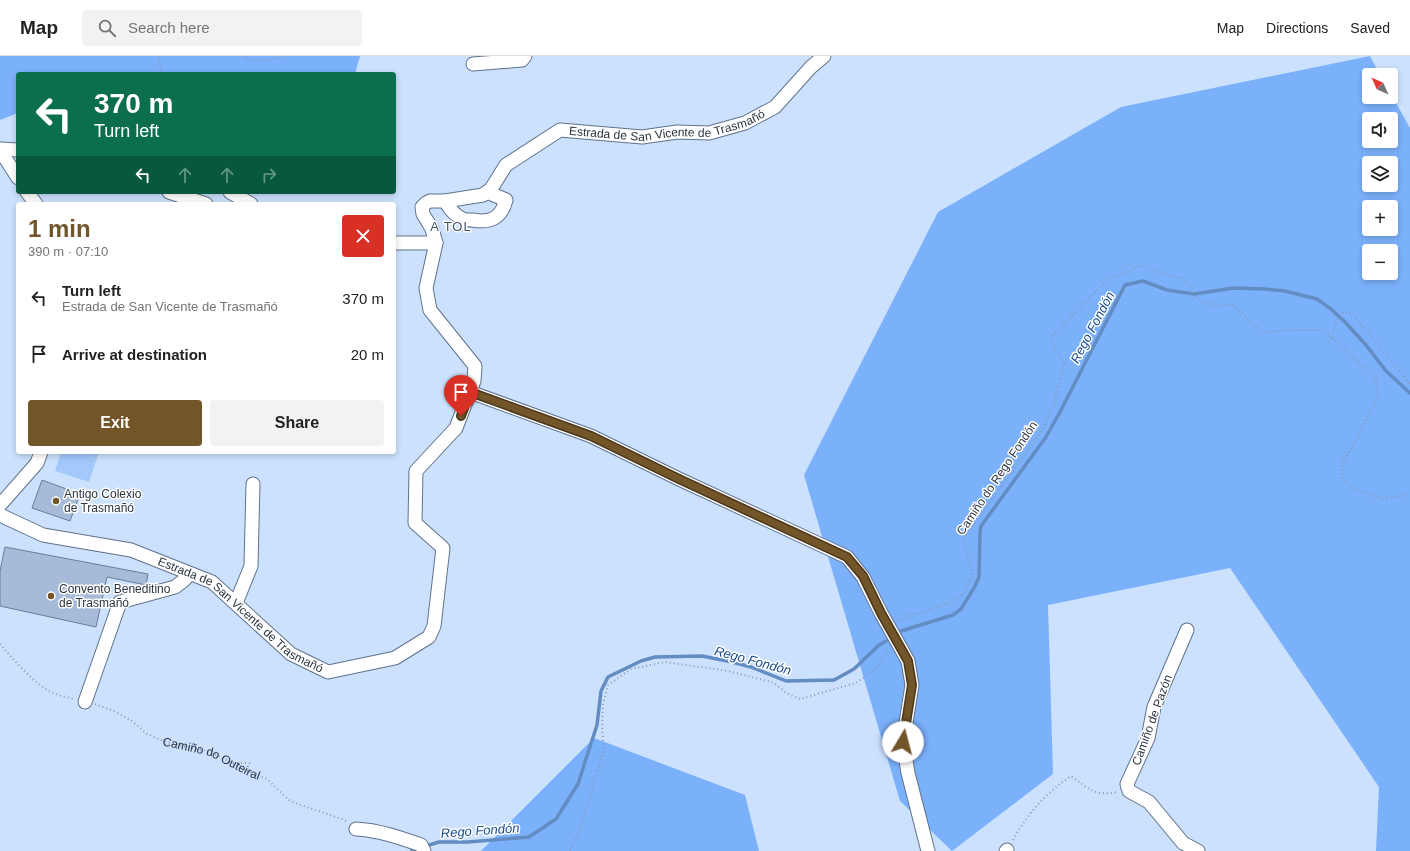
<!DOCTYPE html>
<html lang="en">
<head>
<meta charset="utf-8">
<style>
  body { margin:0; font-family:Arial,sans-serif; background:#f2f2f2; color:#202124; height:100vh; display:flex; flex-direction:column; font-size:15px; white-space:nowrap }
  * { box-sizing:border-box; margin:0 }
  p { font-size:13px; color:#757577 }
  .icon { flex:none; width:22px; height:22px; fill:none; stroke:currentColor; stroke-width:2; stroke-linecap:round; stroke-linejoin:round }
  .map { position:relative; flex:1; overflow:hidden }
  .side { position:absolute; left:16px; top:146px; width:380px; height:252px; display:flex; flex-direction:column; background:#fff; border-radius:4px; box-shadow:0 2px 6px #0003 }
  .side>* { flex:none }
  .banner { position:absolute; left:16px; top:16px; width:380px; height:122px; border-radius:4px; box-shadow:0 2px 6px #0003; background:#0b6e4f; color:#fff; overflow:hidden }
  .needle { width:26px; rotate:315deg }
  .fabs { position:absolute; left:1362px; top:12px; display:grid; gap:8px }
  .fabs a { display:grid; place-items:center; width:36px; height:36px; border-radius:4px; background:#fff; box-shadow:0 2px 6px #0003; font-size:20px }
  .pin { position:absolute; display:grid; place-items:center; width:34px; height:34px; color:#fff; margin:-41px -17px; border-radius:50% 50% 50% 0; rotate:-45deg; box-shadow:0 0 4px #0007 }
  .pin .icon { rotate:45deg }
  .me { position:absolute; width:44px; margin:-22px; rotate:8deg; stroke-linejoin:round; filter:drop-shadow(0 0 3px #0008) }
  .turn { display:flex; align-items:center; gap:14px; height:84px; padding:0 12px; font-size:18px }
  .turn .icon { width:52px; height:52px; stroke-width:2.5 }
  .turn b { display:block; font-size:28px; line-height:34px }
  .lanes { display:flex; align-items:center; height:38px; padding:0 12px; background:#0003; justify-content:center; gap:20px; direction:ltr }
  .lanes .off { opacity:.35 }
  .round { display:grid; place-items:center; flex:none; width:42px; height:42px; border-radius:4px; background:#f2f2f2 }
  .summary { display:flex; align-items:center; justify-content:space-between; height:68px; padding:0 12px }
  h1 { font-size:24px; font-weight:700; line-height:30px; color:#725528 }
  .primary-button { display:flex; gap:8px; margin-top:auto; padding:8px 12px }
  .primary-button a { flex:1; height:46px; border-radius:4px; background:#725528; color:#fff; font-size:16px; font-weight:700; line-height:46px; text-align:center }
  .primary-button a+a { background:#f2f2f2; color:#202124 }
  ul { padding:0; list-style:none }
  li { display:flex; align-items:center; gap:12px; height:56px; padding:0 12px }
  li div { flex:1 }
  li b { display:block; font-size:15px }
  li em { font-style:normal }
  header { display:flex; align-items:center; gap:24px; box-sizing:border-box; height:56px; padding:0 20px; background:#fff; border-bottom:1px solid #e0e0e0 }
  header strong { font-size:19px }
  nav { display:flex; gap:22px; margin-inline-start:auto; font-size:14px }
  .search { width:280px; height:36px; background:#f2f2f2; display:flex; align-items:center; gap:10px; box-sizing:border-box; padding:0 14px; border-radius:4px; color:#757577; font-size:15px }
  .map>svg:first-child { display:block }
</style>
</head>
<body>
<header>
<strong>Map</strong>
<div class="search"><svg class="icon" aria-label="search" viewBox="0 0 24 24"><circle cx="10" cy="10" r="6"/><path d="M15 15l6 6"/></svg>Search here</div>
<nav><a>Map</a><a>Directions</a><a>Saved</a></nav>
</header>
<div class="map">
<svg width="1410" height="795" viewBox="0 0 1410 795">
  <rect width="100%" height="100%" fill="#cbe1fe"/>
  <path fill="#a3c8fa" d="M61,396H99L89,426L55,415Z"/>
  <path fill="#7bb1fb" fill-rule="evenodd" d="M0,0H360L355,18H18V57L0,64Z
    M1370,0L1380,19H1369V41H1391V38L1410,72V795H1376L1379,731L1230,512L1048,549L1053,718L952,795L900,745L804,419L938,156L1121,51ZM1369,63H1391V85H1369ZM1369,107H1391V129H1369ZM1369,151H1391V173H1369ZM1369,195H1391V217H1369Z
    M594,682L745,739L759,795H481Z"/>
  <g fill="none" stroke-linecap="round" stroke-linejoin="round">
    <path stroke="#638cc2" stroke-width="3.5" d="M901,575L953,559L961,553L974,532L979,521L980,476L981,470L1046,381L1060,356L1125,229L1143,225L1167,234L1194,238L1234,232L1264,233L1285,235L1317,243L1331,253L1344,265L1366,289L1386,315L1410,337
      M426,790L439,786H468L529,781L556,763L578,728L597,669L601,635L608,621L641,605L655,601L702,600L732,606L751,611L786,625L834,624L854,613L879,589L886,585
      M412,795L420,792"/>
  </g>
  <path fill="#a6bbd7" stroke="#6a7d98" d="M42,424L80,438L70,465L32,452Z
    M5,491L148,518L146,529L107,521L96,571L0,550V515Z"/>
  <g fill="none" stroke-linecap="round" stroke-linejoin="round">
    <defs>
      <g id="minor">
        <path d="M473,8L522,4L525,0"/>
        <path d="M0,93L18,94"/>
        <path d="M0,94L18,122"/>
        <path d="M27,136L36,148"/>
        <path d="M169,136L206,148"/>
        <path d="M230,136L251,148"/>
        <path d="M445,145C449,152 455,160 463,163C465,164 469,164 472,164C490,167 501,163 506,144L487,136"/>
        <path d="M394,187H436"/>
        <path d="M470,336L591,380L679,423L847,501L863,521L881,557L908,605L912,629L903,686L908,717L928,795"/>
        <path d="M0,449L37,407L41,396"/>
        <path id="s2" d="M0,459L43,479L131,494L212,526L291,598L328,616L395,602L429,581L434,570L443,492L415,467L416,415L456,372L474,325L475,310L430,254L426,232L436,187L432,173L423,158L422,151L426,147L430,145H445L483,139L491,133L506,109L560,74L642,81L677,76L709,77L745,67L775,51L811,11L824,0"/>
        <path d="M236,547L251,510L253,428"/>
        <path d="M1187,574L1154,651L1148,682L1127,728L1129,735L1149,746L1183,787L1198,795"/>
        <path d="M85,646L120,546L175,531L183,525L190,518"/>
        <path d="M356,773C378,774 401,782 421,789L424,795"/>
        <path d="M1006,795L1007,794"/>
      </g>
    </defs>
    <use href="#minor" stroke="#5f728c" stroke-width="15"/>
    <g stroke="#8899ae" stroke-width="2" stroke-dasharray="1 3" stroke-linecap="butt">
      <path d="M158,0L162,18"/>
      <path d="M243,0L256,5L282,2L283,0"/>
      <path d="M1332,282L1376,322L1378,340L1356,384L1342,407V423L1356,434L1383,443L1410,439"/>
      <path d="M899,565L905,561L954,545C960,542 964,537 967,531C969,527 972,523 972,519C973,504 960,495 966,478L1042,375L1054,348L1064,308L1052,287V280L1100,231L1110,223L1139,210L1163,218L1181,222L1189,228L1196,241L1202,245L1210,248L1234,249L1261,276L1296,274H1320L1332,282L1336,266L1343,256L1353,258L1410,328"/>
      <path d="M0,588C12,602 36,630 53,637C59,640 67,641 74,643"/>
      <path id="s1" d="M95,648L114,655L132,665L147,678L166,686L211,696L251,717L267,723L289,744L298,748L342,763L347,766"/>
      <path d="M233,707H253"/>
      <path d="M1013,784C1027,758 1046,737 1071,720C1088,732 1095,741 1117,736"/>
      <path d="M570,795L578,778L604,695L602,670L603,648L608,629L631,613L665,606L728,615L752,621L774,627L786,637L800,643L856,627L872,616L889,594"/>
    </g>
    <use href="#minor" stroke="#fff" stroke-width="13"/>
  </g>
  <g fill="none" stroke-linecap="round" stroke-linejoin="round">
    <defs>
      <path id="route" d="M461,360L470,336L591,380L679,423L847,501L863,520L881,557L908,605L912,629L903,686"/>
    </defs>
    <use href="#route" stroke="#4a371a" stroke-width="10"/>
    <use href="#route" stroke="#725528" stroke-width="7"/>
  </g>
  <g fill="#725528" stroke="#fff" stroke-width="1.5">
    <circle cx="56" cy="445" r="4"/>
    <circle cx="51" cy="540" r="4"/>
  </g>
  <g text-anchor="middle" stroke-width="3" stroke-linejoin="round" paint-order="stroke">
    <g font-size="12" fill="#2c3540" stroke="#fff">
      <text dy="4" stroke="none"><textPath href="#s2" startOffset="1239">Estrada de San Vicente de Trasmañó</textPath></text>
      <text transform="translate(997 422) rotate(-56)" y="4">Camiño do Rego Fondón</text>
      <text dy="4" stroke="none"><textPath href="#s2" startOffset="266">Estrada de San Vicente de Trasmañó</textPath></text>
      <text transform="translate(1152 664) rotate(-70)" y="4">Camiño de Pazón</text>
      <text dy="4" stroke="none"><textPath href="#s1" startOffset="130">Camiño do Outeiral</textPath></text>
    </g>
    <g font-size="12" fill="#2c3540" stroke="#fff" text-anchor="start">
      <text x="64" y="442">Antigo Colexio<tspan x="64" dy="14">de Trasmañó</tspan></text>
      <text x="59" y="537">Convento Beneditino<tspan x="59" dy="14">de Trasmañó</tspan></text>
    </g>
    <g font-size="13" letter-spacing="1" fill="#41536b" stroke="#fff">
      <text x="451" y="175">A TOL</text>
    </g>
    <g font-size="13" font-style="italic" fill="#174b8c" stroke="#fff">
      <text transform="translate(1092 271) rotate(-62)" y="5">Rego Fondón</text>
      <text transform="translate(753 604) rotate(15)" y="5">Rego Fondón</text>
      <text transform="translate(480 774) rotate(-4)" y="5">Rego Fondón</text>
    </g>
  </g>
</svg>
<div class="fabs">
<a><svg class="needle" viewBox="-14 -14 28 28"><path d="M0-13l5 13h-10z" fill="#e53935"/><path d="M0 13l5-13h-10z" fill="#757577"/></svg></a>
<a><svg class="icon" aria-label="sound" viewBox="0 0 24 24"><path d="M4 9h4l5-4v14l-5-4H4zM17 9q2 3 0 6"/></svg></a>
<a><svg class="icon" aria-label="layers" viewBox="0 0 24 24"><path d="M12 4l9 5-9 5-9-5zM3 14l9 5 9-5"/></svg></a>
<a>+</a>
<a>−</a>
</div>
<div class="pin" style="left:461px;top:360px;background:#d93025"><svg class="icon" aria-label="arrive" viewBox="0 0 24 24"><path d="M6 21V4h12l-3 4 3 4H6"/></svg></div>
<svg class="me" style="left:903px;top:686px" viewBox="-20 -20 40 40"><circle r="19" fill="#fff"/><path d="M0-13L10 11 0 6-10 11z" fill="#725528"/></svg>
<div class="banner">
<div class="turn"><svg class="icon" aria-label="left" viewBox="0 0 24 24"><path d="M17 20v-9H6M10 6l-5 5 5 5"/></svg><div><b>370 m</b>Turn left</div></div>
<div class="lanes"><svg class="icon" aria-label="left" viewBox="0 0 24 24"><path d="M17 20v-9H6M10 6l-5 5 5 5"/></svg><svg class="icon off" aria-label="ahead" viewBox="0 0 24 24"><path d="M12 20V5M6 11l6-6 6 6"/></svg><svg class="icon off" aria-label="ahead" viewBox="0 0 24 24"><path d="M12 20V5M6 11l6-6 6 6"/></svg><svg class="icon off" aria-label="right" viewBox="0 0 24 24"><path d="M7 20v-9h11M14 6l5 5-5 5"/></svg></div>
</div>
<section class="side">
<div class="summary"><div><h1>1 min</h1><p>390 m · 07:10</p></div><a class="round" style="background:#d93025;color:#fff"><svg class="icon" aria-label="close" viewBox="0 0 24 24"><path d="M6 6l12 12M18 6L6 18"/></svg></a></div>
<ul>
<li><svg class="icon" aria-label="left" viewBox="0 0 24 24"><path d="M17 20v-9H6M10 6l-5 5 5 5"/></svg><div><b>Turn left</b><p>Estrada de San Vicente de Trasmañó</p></div><em>370 m</em></li>
<li><svg class="icon" aria-label="arrive" viewBox="0 0 24 24"><path d="M6 21V4h12l-3 4 3 4H6"/></svg><div><b>Arrive at destination</b></div><em>20 m</em></li>
</ul>
<div class="primary-button"><a>Exit</a><a>Share</a></div>
</section>
</div>
</body>
</html>
